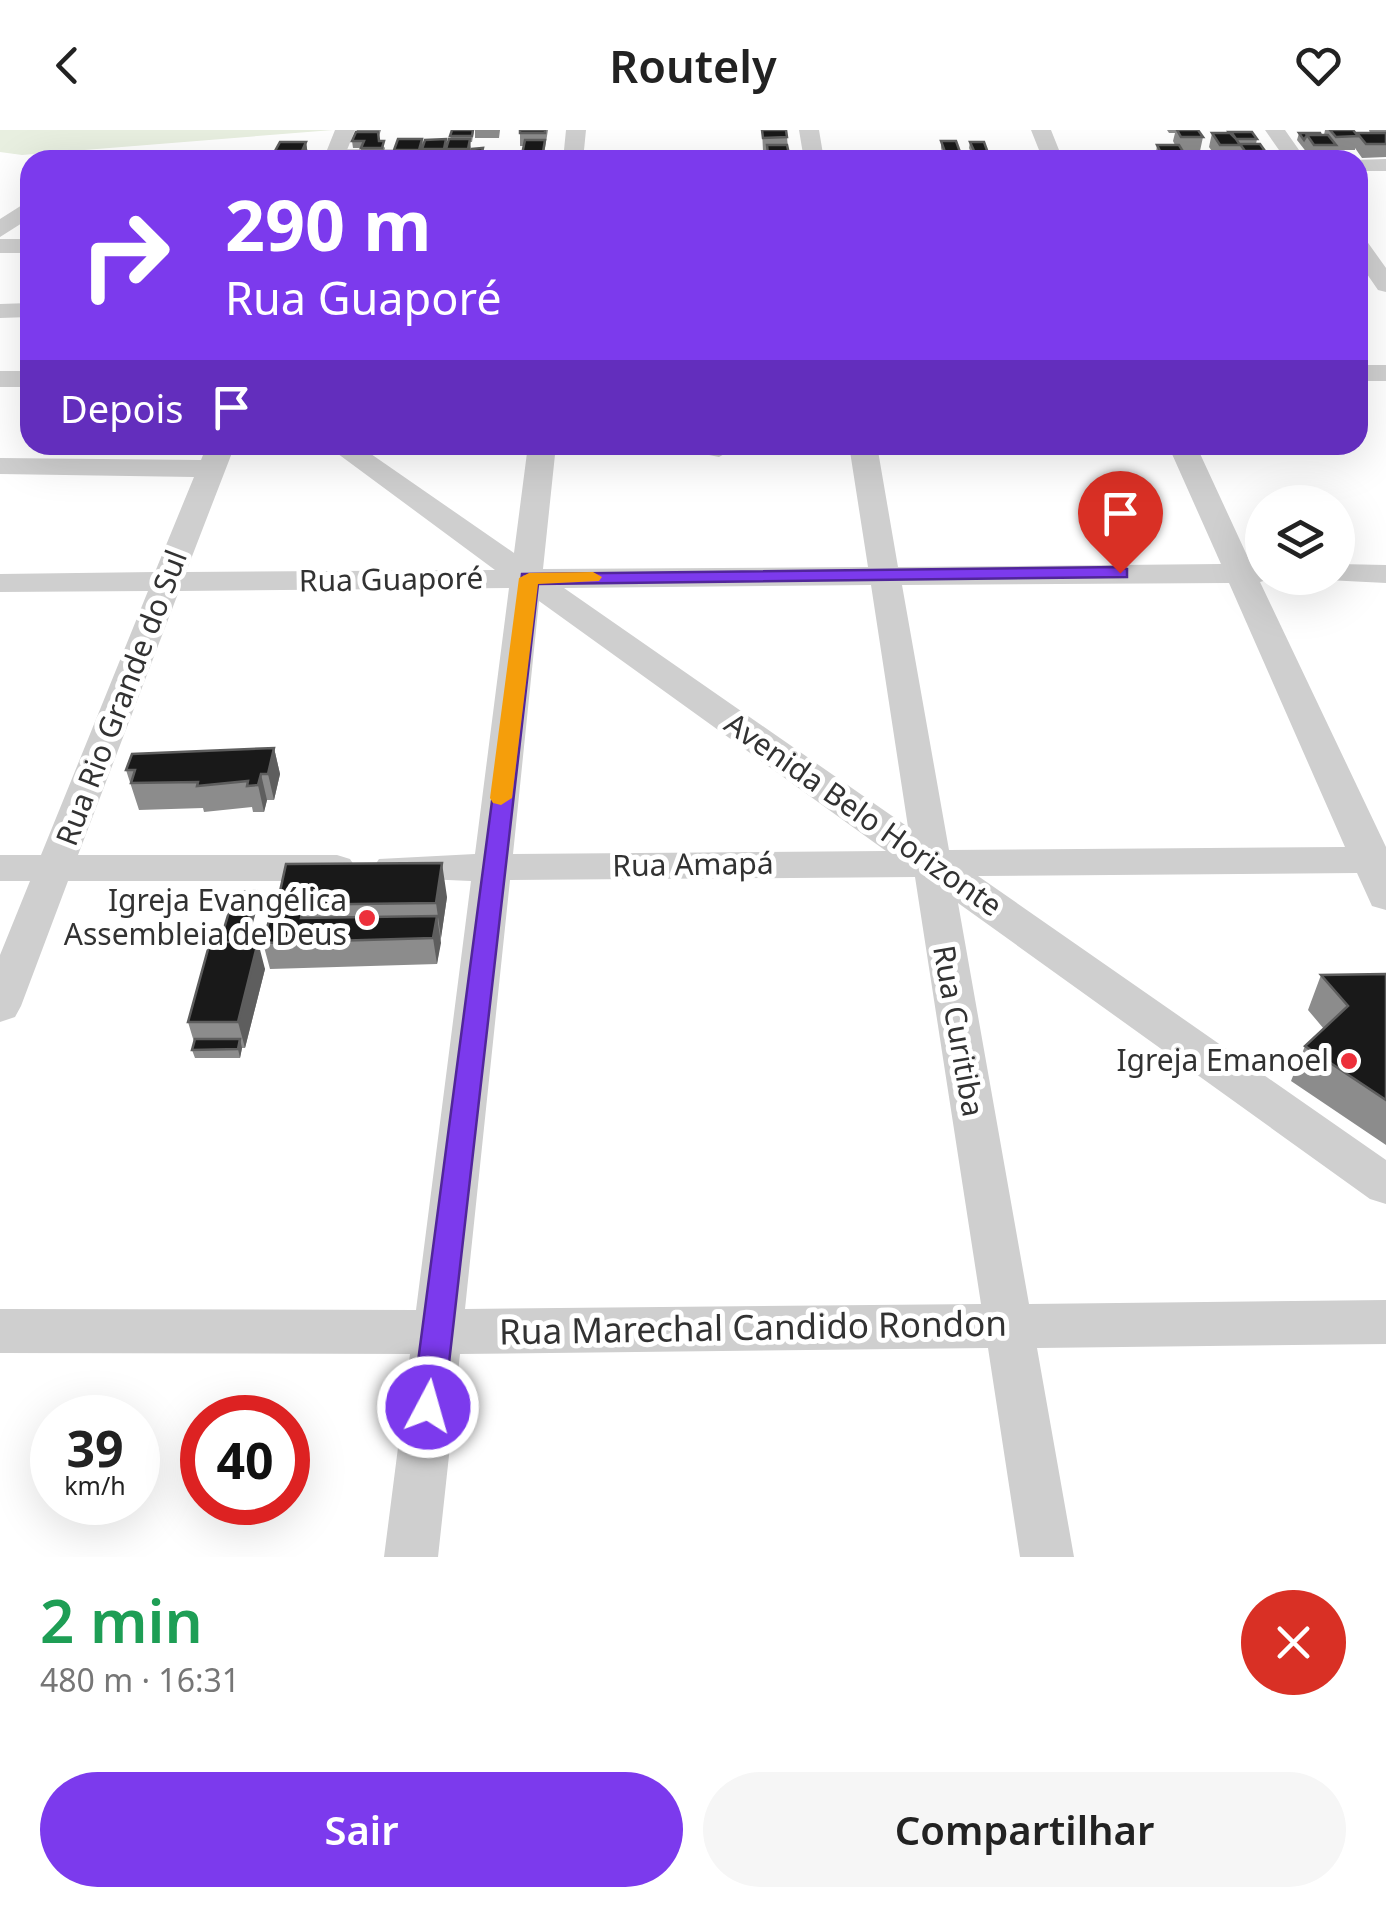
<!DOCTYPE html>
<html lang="pt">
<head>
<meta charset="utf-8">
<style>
  body { margin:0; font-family:"Noto Sans",sans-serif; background:#f6f6f6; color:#222; height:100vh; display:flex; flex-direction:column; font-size:38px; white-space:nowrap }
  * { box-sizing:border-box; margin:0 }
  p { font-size:32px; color:#767676 }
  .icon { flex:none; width:55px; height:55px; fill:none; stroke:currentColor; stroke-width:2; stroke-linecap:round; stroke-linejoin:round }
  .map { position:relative; height:1427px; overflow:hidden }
  .panel { display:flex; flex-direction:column; background:#fff; flex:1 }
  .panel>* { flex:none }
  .guide { position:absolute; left:20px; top:20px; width:1348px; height:305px; border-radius:30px; box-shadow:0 10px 40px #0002; background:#7c3aed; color:#fff; overflow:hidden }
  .buttons { position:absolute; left:1245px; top:355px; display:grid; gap:20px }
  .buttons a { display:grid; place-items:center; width:110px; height:110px; border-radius:50%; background:#fff; box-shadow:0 10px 40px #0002; font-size:50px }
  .speed { position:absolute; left:30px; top:1265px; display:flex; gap:20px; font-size:50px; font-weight:700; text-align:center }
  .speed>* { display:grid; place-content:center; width:130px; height:130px; border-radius:50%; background:#fff; box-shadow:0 10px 40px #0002; line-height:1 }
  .speed small { font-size:25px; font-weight:400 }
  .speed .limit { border:15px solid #d22; background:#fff; color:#111 }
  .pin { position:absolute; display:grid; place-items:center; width:85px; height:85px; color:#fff; margin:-102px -42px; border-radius:50% 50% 50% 0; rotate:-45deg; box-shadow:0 0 10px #0007 }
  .pin .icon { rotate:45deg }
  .me { position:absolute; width:110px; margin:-55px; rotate:6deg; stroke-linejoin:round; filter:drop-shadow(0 0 8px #0008) }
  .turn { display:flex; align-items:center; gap:35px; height:210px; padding:0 40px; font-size:45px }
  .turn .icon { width:130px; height:130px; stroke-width:2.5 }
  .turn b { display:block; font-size:70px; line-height:85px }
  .then { display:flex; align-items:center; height:95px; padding:0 40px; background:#0003; gap:20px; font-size:38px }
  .round { display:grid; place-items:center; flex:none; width:105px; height:105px; border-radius:52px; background:#f6f6f6 }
  .head { display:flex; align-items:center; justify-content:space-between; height:170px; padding:0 40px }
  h1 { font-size:60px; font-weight:600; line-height:75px; color:#1e9e55 }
  .button { display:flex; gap:20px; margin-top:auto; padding:20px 40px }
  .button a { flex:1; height:115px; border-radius:60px; background:#7c3aed; color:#fff; font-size:40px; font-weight:600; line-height:115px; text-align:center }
  .button a+a { background:#f6f6f6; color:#222 }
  header { display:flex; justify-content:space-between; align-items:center; height:130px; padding:0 40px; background:#fff; font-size:45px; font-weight:600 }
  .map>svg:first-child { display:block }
</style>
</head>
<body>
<header><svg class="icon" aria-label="back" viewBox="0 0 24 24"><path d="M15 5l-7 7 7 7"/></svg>Routely<svg class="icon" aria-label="heart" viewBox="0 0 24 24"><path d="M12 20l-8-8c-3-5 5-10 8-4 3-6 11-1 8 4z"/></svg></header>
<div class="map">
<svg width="1386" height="1427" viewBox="0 0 1386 1427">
  <rect width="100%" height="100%" fill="#fff"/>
  <path fill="#e8efe0" d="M0,0H333L22,25L0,22Z"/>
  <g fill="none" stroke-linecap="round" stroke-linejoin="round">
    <path fill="#cfcfcf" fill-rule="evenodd" d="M335,0H355L343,30H323Z
      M566,0H586L583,30H563Z
      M799,0H819L824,30H804Z
      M1031,0H1051L1063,30H1043Z
      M1265,0H1285L1306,30H1286Z
      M1386,29V41H1358V30H1353Z
      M30,70V88L0,107V89Z
      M1358,108L1366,110L1386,138V162L1378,160L1358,131Z
      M0,109H30V123H0Z
      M30,173V187L0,188V174Z
      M1358,235H1386V251H1358Z
      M0,241H30V257H0Z
      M207,315H235L186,442L495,440L326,315H358L514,423L528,315H556L543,439L868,437L849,315H877L898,437L1221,434L1168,315H1196L1251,434H1262V448H1274L1260,452L1386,717V780L1372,776L1357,743L978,746L1386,1030V1074L1370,1069L958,773L1029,1174L1386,1170V1214L1037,1218L1074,1427H1020L988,1218L460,1224L438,1427H384L410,1224L0,1223V1179L416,1180L471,751L379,747L373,738L379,729L475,724L509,458L179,461L78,725H337L350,729L356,738L350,747L337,751H68L21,876L15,887L0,892V825L30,751H0V725H41L148,461L0,462V444L155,442L194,347L0,344V328L201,330ZM1229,453L1345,717L949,720L902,455ZM871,455L908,697L564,458ZM539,471L886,721L513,724ZM915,747L981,1174L465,1179L510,750Z
      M704,315H732L733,319L719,327L709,325Z
      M1338,434L1386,435V453L1327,450L1338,448Z"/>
  </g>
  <path fill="#8c8c8c" d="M357,0H381L379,6V11L385,18L384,21H394L422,9L423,15L446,9L447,16L451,9L450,6L474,0L472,12H470L471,22L483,25L482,30H471L470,27V30H447V26L446,30H423L422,27L421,30H344L361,21V18H353L352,11Z
    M475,0H500L499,8H475Z
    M520,0H548L543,30H521L524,16H520Z
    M762,0L787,7L789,30H768L767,21H763Z
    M1167,0H1198L1203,7L1200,21H1182V29H1160L1156,22L1157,15H1175L1173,11L1175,3H1169Z
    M1320,0H1353L1357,5L1370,3L1369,0H1386V27L1362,28L1355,18V20H1335L1332,28H1311L1297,10L1299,3L1324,5L1325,0Z
    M1212,3L1257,9L1256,14L1265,21L1263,28H1243L1239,21L1237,28H1217L1209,17Z
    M941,11L960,22L959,29H944L941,18Z
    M306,12L308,25L306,30H277L275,21Z
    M970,12L988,23L987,30H974L969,18Z
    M274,618L280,644L274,670H267L264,682H253L252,677L204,682L203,678L139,680L126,640Z
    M447,767L437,834L270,839L263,813L279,783L277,775Z
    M259,770L248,812L265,839L245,918H242L240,928H195L192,920L194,912L188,892L220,812Z
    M1386,844V1015L1291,951L1305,916L1324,899L1308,880L1321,845Z"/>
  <path fill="#5e5e5e" d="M422,9L423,19H422V26L420,30L419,20Z
    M470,9L471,23L469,30L468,19Z
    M306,12L308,25L306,30H304L302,21Z
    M274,618L280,644L274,670L268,644Z
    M261,644L267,670L264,682L258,655Z
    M442,733L447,767L441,808L436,773Z
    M256,761L259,770L240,839L238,830Z
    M437,786L441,813L437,834L433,808Z
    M258,812L265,839L245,918L238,892Z
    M240,909L242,918L240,928L238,919Z"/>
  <path fill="#191919" stroke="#5e5e5e" stroke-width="2.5" d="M452,0H473L472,6H450Z
    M520,0H545V3H520Z
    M762,0H786L787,7L763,8Z
    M1177,0H1198L1203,7H1181Z
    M1330,0H1353L1358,6L1336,7Z
    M356,2H378L379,11H384L382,18H361L364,11H352Z
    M1229,2H1252L1257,9H1236Z
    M1212,3H1232L1240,15H1220Z
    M1299,3H1320L1321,5H1307L1304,10Z
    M1357,3H1386V14H1366Z
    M1307,5H1328L1336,15H1314Z
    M398,9H422L419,20H394Z
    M446,9L444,19H422L425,10Z
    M449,9H470L468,19H446Z
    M525,10H545L542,28L521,29Z
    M941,11H956L960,22H945Z
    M280,12H306L302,21H275Z
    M970,12H984L988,23H975Z
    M1240,14H1260L1265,21H1245Z
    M767,15H787L789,24H768Z
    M1157,15H1179L1184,23H1161Z
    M483,18L481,26H470L472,19Z
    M348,21H394L395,27L394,30H344Z
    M274,618L268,644H261L258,655L247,656L248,651L197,656L198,652L131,653L135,640H126L132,624Z
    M442,733L436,773L277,775L286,734Z
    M256,761L243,812H220L235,762Z
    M271,783H302L301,788L437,786L433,808L263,813Z
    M210,812H258L238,892H188Z
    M1386,844V970L1305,916L1348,876L1321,845Z
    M195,909H240L238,919L192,920Z"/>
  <path fill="#7c3aed" stroke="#51269a" stroke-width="2.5" d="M1120,437L1127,439V447L538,454L444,1277L439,1288L428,1292L417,1288L412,1277L522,444Z"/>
  <path fill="#f59e0b" d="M593,442L602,447L599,451L538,454L512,668L501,675L493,673L490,668L519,448L529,443Z"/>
  <g fill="#ed303b" stroke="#fff" stroke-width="4">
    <circle cx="367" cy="788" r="10"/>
    <circle cx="1349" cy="931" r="10"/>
  </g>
  <g text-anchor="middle" stroke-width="10" stroke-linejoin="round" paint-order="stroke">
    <g font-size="30" fill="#323232" stroke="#fff">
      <text transform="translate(391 450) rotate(-1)" y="10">Rua Guaporé</text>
      <text transform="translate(122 568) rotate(-69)" y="10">Rua Rio Grande do Sul</text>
      <text transform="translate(863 685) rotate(35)" y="10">Avenida Belo Horizonte</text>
      <text transform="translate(693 735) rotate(-1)" y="10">Rua Amapá</text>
      <text transform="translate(958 901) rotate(80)" y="10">Rua Curitiba</text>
    </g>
    <g font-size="30" fill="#323232" stroke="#fff" text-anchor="end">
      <text x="347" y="781">Igreja Evangélica<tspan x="347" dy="34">Assembleia de Deus</tspan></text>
      <text x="1329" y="941">Igreja Emanoel</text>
    </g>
    <g font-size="35" fill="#323232" stroke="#fff">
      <text transform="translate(753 1198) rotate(-1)" y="12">Rua Marechal Candido Rondon</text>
    </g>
  </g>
</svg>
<div class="buttons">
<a><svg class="icon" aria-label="layers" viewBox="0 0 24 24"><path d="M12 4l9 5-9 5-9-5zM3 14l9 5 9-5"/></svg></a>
</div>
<div class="speed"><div>39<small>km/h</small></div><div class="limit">40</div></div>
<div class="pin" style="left:1120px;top:443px;background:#d93025"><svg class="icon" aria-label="arrive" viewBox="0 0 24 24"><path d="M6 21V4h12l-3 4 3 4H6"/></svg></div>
<svg class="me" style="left:428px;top:1277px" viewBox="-20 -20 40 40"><circle r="17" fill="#7c3aed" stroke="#fff" stroke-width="3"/><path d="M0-11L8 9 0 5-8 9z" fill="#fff"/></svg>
<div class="guide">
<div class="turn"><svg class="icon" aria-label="right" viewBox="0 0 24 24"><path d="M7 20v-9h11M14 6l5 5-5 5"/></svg><div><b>290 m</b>Rua Guaporé</div></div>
<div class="then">Depois<svg class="icon" aria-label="arrive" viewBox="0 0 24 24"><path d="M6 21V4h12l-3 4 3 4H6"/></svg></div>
</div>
</div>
<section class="panel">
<div class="head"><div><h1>2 min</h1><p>480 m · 16:31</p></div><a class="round" style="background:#d93025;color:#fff"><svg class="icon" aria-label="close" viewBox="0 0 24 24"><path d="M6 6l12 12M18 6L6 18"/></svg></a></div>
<div class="button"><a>Sair</a><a>Compartilhar</a></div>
</section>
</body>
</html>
